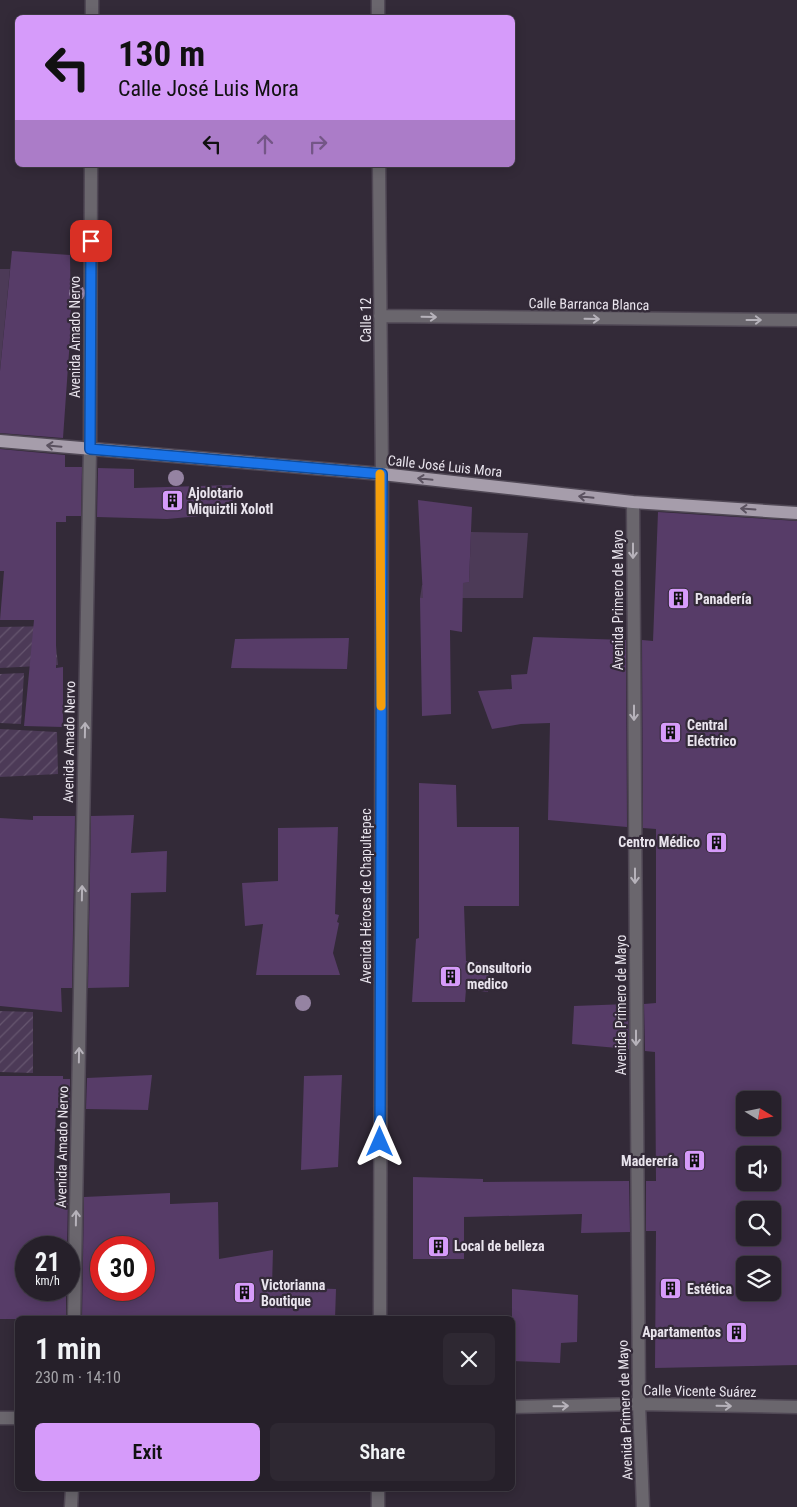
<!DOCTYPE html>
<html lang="en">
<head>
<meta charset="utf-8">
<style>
  body { margin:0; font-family:"Roboto Condensed",sans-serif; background:#2e2832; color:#f1f3f6; height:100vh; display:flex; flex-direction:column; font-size:19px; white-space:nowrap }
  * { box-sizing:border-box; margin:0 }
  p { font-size:16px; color:#a4a3a8 }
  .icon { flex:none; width:28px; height:28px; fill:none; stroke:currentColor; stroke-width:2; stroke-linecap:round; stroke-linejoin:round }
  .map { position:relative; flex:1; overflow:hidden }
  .details { position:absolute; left:15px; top:1316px; width:500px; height:175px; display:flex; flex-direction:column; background:#26202a; border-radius:8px; box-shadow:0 2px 12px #0003,0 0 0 1px #423e47 }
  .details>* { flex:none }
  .guide { position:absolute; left:15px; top:15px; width:500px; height:152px; border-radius:8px; box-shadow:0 2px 12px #0003,0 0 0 1px #423e47; background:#d69bfa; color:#111; overflow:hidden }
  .needle { width:32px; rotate:100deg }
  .fabs { position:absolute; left:736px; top:1091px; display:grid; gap:10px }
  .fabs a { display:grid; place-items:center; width:45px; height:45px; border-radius:8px; background:#26202a; box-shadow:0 2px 12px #0003,0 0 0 1px #423e47; font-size:25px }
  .speed { position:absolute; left:15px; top:1236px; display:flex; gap:10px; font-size:25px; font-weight:700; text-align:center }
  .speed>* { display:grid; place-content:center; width:65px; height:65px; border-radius:50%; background:#26202a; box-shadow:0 2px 12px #0003,0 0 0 1px #423e47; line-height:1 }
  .speed small { font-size:12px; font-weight:400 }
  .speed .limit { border:8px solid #d22; background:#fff; color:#111 }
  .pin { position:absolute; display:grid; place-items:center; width:42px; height:42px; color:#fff; margin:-21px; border-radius:10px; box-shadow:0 2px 8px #0006 }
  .me { position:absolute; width:55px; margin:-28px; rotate:0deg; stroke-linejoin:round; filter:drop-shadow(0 0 4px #0008) }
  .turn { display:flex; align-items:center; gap:18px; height:105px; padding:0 20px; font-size:22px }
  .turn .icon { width:65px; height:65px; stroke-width:2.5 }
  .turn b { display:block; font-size:35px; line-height:42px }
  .lanes { display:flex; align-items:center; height:48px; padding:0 20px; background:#0003; justify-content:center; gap:25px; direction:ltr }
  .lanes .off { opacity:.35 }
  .round { display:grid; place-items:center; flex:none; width:52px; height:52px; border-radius:8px; background:#2e2832 }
  .head { display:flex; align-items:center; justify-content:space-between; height:85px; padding:0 20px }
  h1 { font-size:30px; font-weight:600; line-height:38px }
  .button { display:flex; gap:10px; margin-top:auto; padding:10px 20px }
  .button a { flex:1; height:58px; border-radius:8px; background:#d69bfa; color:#111; font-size:20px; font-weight:600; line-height:58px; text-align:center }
  .button a+a { background:#2e2832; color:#f1f3f6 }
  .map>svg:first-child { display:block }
</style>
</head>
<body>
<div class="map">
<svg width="797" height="1507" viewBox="0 0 797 1507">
  <defs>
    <pattern id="garden-furrows" width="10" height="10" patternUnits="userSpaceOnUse" patternTransform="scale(1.25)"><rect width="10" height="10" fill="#4c3a57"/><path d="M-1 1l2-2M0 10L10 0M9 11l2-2" fill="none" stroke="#66566f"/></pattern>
  </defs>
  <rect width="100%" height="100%" fill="#332a38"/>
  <path fill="#4c3a57" d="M0,269H10L0,370Z
    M471,532L528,533L523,598H420L422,585L469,582Z"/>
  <path fill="url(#garden-furrows)" d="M54,626L58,665L0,668V627Z
    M24,673L21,724L0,723V674Z
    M0,729L57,732L58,774L0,777Z
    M0,1011L33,1012V1073L0,1072Z"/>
  <path fill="#573c68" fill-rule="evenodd" d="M12,251L70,255L71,324L63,438L0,433V371Z
    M0,449L65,455V467H82L81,516H66V522H56V668L63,667V727L24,726L34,620H0L4,571H0Z
    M98,468L134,469V488L232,485L233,513L167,519L97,517Z
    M418,500L472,507L469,582L463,583L462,632L450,630L451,714L422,716L420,598H423Z
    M658,512L797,521V1365L655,1368L656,1231H646V1181H656L655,1052L645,1051L644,1004L656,1003V829L643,828L642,640L653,641ZM745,1100H772V1128H745ZM745,1155H772V1182H745ZM745,1210H772V1238H745ZM745,1265H772V1292H745Z
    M533,637L626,640L627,827L548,820L550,723L521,724L492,729L478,691L512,689L511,675L527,674Z
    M349,638L347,669L231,668L235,639Z
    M419,783L456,785L457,827H519V906H464L466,961L489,964L488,992L466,989L465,1002H412L416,939L419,938Z
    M134,815L131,853L167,851L166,892L131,893L129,987L88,988L91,816Z
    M33,816H75L72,988H61L62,1012L0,1006V818L33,820Z
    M338,827L335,914L339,915L337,922L339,923L333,953L340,975H256L263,924L245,926L242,883L278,881V828Z
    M628,1004L629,1049L572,1044L574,1006Z
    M152,1075L148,1110L86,1109L87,1078Z
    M342,1075L338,1167L301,1170L304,1076Z
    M0,1076H63V1079H70V1109L56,1108L54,1170L55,1199L68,1198L67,1248H26V1290H66V1319H0Z
    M413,1177L483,1179V1182L629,1181L630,1232L581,1233L582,1214L464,1217V1259H413Z
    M170,1193V1204L218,1202L219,1259L273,1250L272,1287L336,1289L335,1319H82L84,1197ZM101,1248H144V1290H101Z
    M512,1289L578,1295L577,1342L561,1343L560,1363L512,1361Z"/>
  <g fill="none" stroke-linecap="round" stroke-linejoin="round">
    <defs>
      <path id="minor" d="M378,0V18
        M92,18V0
        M379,165L382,474L380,1319
        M380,316L797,320
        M633,502L639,1404L643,1507
        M74,1319L90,449L91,165
        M512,1407L639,1404L797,1407
        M0,1418H18
        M71,1507L72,1489
        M378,1507V1489"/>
      <path id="major" d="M0,441L382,474L633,502L797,513"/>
    </defs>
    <use href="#minor" stroke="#504855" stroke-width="15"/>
    <use href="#major" stroke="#504855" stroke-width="15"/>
    <use href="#minor" stroke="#6a666d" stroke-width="12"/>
    <use href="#major" stroke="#a69dab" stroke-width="12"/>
  </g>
  <g fill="#9583a2">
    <circle cx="77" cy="293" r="8"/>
    <circle cx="176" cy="478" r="8"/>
    <circle cx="303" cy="1003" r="8"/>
  </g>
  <defs><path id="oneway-shaft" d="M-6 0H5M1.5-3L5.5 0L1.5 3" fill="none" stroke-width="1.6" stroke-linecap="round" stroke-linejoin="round" transform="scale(1.25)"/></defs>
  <g stroke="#b6b2ba">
    <use href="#oneway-shaft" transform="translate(429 317) rotate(1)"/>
    <use href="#oneway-shaft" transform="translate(592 319) rotate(1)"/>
    <use href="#oneway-shaft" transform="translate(754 320)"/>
    <use href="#oneway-shaft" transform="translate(633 551) rotate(90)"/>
    <use href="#oneway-shaft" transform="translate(634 713) rotate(90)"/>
    <use href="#oneway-shaft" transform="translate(85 730) rotate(-89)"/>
    <use href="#oneway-shaft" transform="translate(635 876) rotate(90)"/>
    <use href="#oneway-shaft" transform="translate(82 893) rotate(-89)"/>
    <use href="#oneway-shaft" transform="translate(636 1038) rotate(90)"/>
    <use href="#oneway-shaft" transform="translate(79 1055) rotate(-89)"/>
    <use href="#oneway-shaft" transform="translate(76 1218) rotate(-89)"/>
    <use href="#oneway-shaft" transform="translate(561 1406) rotate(-1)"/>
    <use href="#oneway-shaft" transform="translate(724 1406) rotate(1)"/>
  </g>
  <g stroke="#5b5260">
    <use href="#oneway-shaft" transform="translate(54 446) rotate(-175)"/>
    <use href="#oneway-shaft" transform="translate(425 479) rotate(-174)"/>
    <use href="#oneway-shaft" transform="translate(586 497) rotate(-174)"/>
    <use href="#oneway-shaft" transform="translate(748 509) rotate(-176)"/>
  </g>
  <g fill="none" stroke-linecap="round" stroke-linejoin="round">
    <defs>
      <path id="route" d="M91,241L90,449L382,474L380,1142"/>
    </defs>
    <use href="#route" stroke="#114b97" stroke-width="12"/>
    <use href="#route" stroke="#1a73e8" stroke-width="9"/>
    <path stroke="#f59e0b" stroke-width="9" d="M380,474L381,706"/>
  </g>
  <defs>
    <symbol id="building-square" viewBox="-11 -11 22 22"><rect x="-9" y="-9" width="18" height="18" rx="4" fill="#d69bfa" stroke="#332a38"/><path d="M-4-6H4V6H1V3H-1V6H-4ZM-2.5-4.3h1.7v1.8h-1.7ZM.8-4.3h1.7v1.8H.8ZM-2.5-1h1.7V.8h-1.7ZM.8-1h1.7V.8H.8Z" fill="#111"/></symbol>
  </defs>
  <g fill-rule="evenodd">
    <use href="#building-square" x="160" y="488" width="25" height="25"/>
    <use href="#building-square" x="666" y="586" width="25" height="25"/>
    <use href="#building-square" x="658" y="720" width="25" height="25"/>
    <use href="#building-square" x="704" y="830" width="25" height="25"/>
    <use href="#building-square" x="438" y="964" width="25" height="25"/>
    <use href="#building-square" x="682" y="1148" width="25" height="25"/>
    <use href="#building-square" x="426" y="1234" width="25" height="25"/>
    <use href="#building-square" x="658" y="1276" width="25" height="25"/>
    <use href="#building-square" x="232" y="1280" width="25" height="25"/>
    <use href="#building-square" x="724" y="1320" width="25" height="25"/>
  </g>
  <g text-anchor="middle" stroke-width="4.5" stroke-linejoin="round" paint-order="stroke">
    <g font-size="14" fill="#e9e4ed" stroke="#332a38">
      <text transform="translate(589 304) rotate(1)" y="5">Calle Barranca Blanca</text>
      <text transform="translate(366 320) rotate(-90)" y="5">Calle 12</text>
      <text transform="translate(75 337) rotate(-90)" y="5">Avenida Amado Nervo</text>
      <text transform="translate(445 466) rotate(6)" y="5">Calle José Luis Mora</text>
      <text transform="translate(618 600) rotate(-90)" y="5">Avenida Primero de Mayo</text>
      <text transform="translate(69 742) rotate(-89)" y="5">Avenida Amado Nervo</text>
      <text transform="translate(366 896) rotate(-90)" y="5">Avenida Héroes de Chapultepec</text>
      <text transform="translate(621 1005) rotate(-90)" y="5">Avenida Primero de Mayo</text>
      <text transform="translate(62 1147) rotate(-89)" y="5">Avenida Amado Nervo</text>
      <text transform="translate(700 1391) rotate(1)" y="5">Calle Vicente Suárez</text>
      <text transform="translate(625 1410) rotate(-92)" y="5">Avenida Primero de Mayo</text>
    </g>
    <g font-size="14" font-weight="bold" fill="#e9e4ed" stroke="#332a38" text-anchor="start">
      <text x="188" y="498">Ajolotario<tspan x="188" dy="16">Miquiztli Xolotl</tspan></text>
      <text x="695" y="604">Panadería</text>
      <text x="687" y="730">Central<tspan x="687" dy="16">Eléctrico</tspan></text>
      <text x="700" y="847" text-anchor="end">Centro Médico</text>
      <text x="467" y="973">Consultorio<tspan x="467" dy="16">medico</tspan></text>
      <text x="678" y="1166" text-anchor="end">Maderería</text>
      <text x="454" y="1251">Local de belleza</text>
      <text x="261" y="1290">Victorianna<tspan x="261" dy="16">Boutique</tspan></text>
      <text x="687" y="1294">Estética</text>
      <text x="721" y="1337" text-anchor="end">Apartamentos</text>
    </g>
  </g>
</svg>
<div class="fabs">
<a><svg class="needle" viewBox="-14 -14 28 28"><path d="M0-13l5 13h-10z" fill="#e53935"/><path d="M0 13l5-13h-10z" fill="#a4a3a8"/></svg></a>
<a><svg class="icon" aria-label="sound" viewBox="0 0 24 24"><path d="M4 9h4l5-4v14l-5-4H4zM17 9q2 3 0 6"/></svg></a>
<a><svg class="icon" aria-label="search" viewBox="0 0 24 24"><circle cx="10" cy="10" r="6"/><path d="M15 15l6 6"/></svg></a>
<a><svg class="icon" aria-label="layers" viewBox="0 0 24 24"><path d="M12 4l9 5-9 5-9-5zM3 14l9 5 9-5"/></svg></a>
</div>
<div class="speed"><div>21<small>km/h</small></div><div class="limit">30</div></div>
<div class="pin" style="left:91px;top:241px;background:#d93025"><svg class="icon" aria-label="arrive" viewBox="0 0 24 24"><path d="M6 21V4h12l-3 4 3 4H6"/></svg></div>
<svg class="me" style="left:380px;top:1142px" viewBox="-20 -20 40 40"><path d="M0-17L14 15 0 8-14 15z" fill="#1a73e8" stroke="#fff" stroke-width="4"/></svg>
<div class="guide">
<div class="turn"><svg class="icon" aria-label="left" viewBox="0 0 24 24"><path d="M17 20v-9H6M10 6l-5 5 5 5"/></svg><div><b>130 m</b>Calle José Luis Mora</div></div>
<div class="lanes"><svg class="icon" aria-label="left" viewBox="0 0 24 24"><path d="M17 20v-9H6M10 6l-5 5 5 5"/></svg><svg class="icon off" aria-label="ahead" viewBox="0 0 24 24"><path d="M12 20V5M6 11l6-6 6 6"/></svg><svg class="icon off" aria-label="right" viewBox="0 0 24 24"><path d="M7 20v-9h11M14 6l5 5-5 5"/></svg></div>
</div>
<section class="details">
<div class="head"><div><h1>1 min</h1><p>230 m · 14:10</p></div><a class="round"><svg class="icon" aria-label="close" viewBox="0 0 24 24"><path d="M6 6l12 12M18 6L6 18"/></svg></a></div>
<div class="button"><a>Exit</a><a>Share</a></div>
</section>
</div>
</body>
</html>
